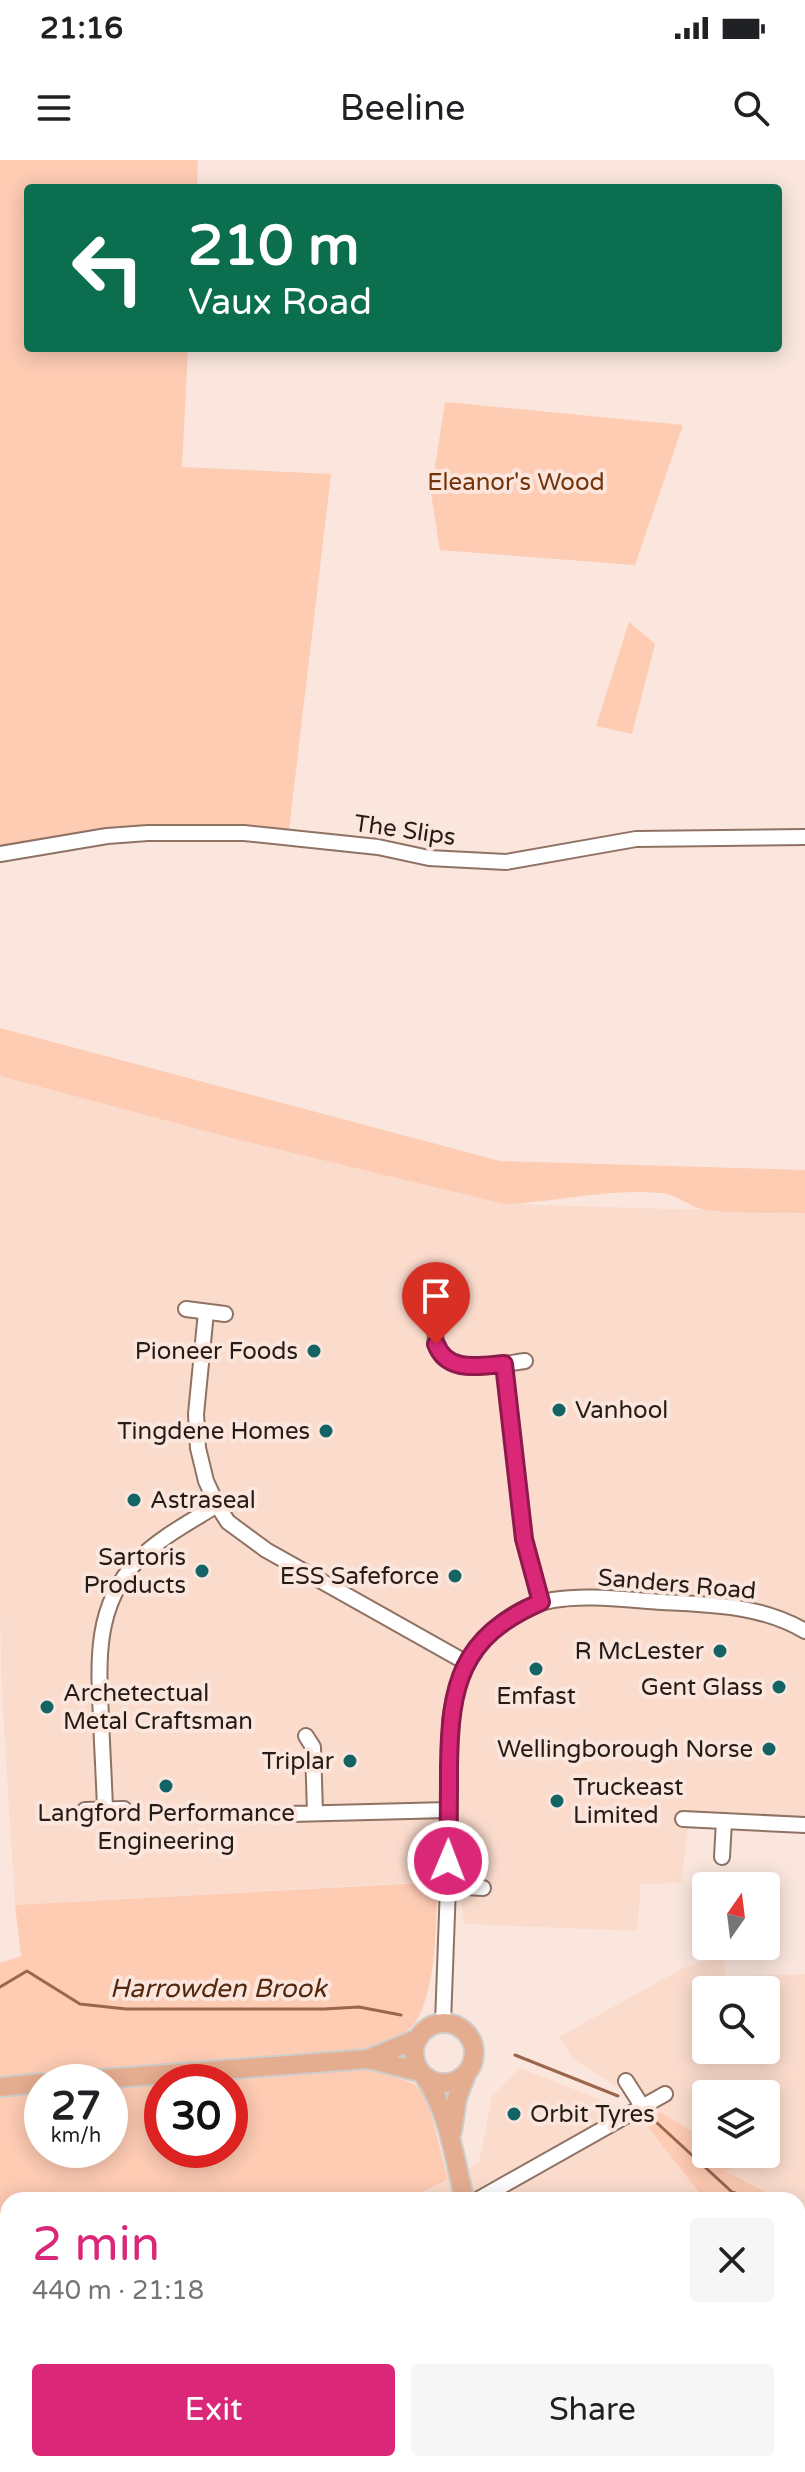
<!DOCTYPE html>
<html lang="en">
<head>
<meta charset="utf-8">
<style>
  body { margin:0; font-family:"Varela Round",sans-serif; background:#f6f6f6; color:#202124; height:100vh; display:flex; flex-direction:column; font-size:30px; white-space:nowrap }
  * { box-sizing:border-box; margin:0 }
  p { font-size:26px; color:#757577 }
  .icon { flex:none; width:44px; height:44px; fill:none; stroke:currentColor; stroke-width:2; stroke-linecap:round; stroke-linejoin:round }
  .map { position:relative; flex:1; overflow:hidden }
  .details { position:absolute; left:0px; top:2032px; width:806px; height:280px; display:flex; flex-direction:column; background:#fff; border-radius:24px 24px 0 0; box-shadow:0 4px 20px #0003 }
  .details>* { flex:none }
  .top-card { position:absolute; left:24px; top:24px; width:758px; height:168px; border-radius:8px; box-shadow:0 4px 20px #0003; background:#0b6e4f; color:#fff; overflow:hidden }
  .needle { width:52px; rotate:14deg }
  .controls { position:absolute; left:692px; top:1712px; display:grid; gap:16px }
  .controls a { display:grid; place-items:center; width:88px; height:88px; border-radius:8px; background:#fff; box-shadow:0 4px 20px #0003; font-size:40px }
  .speed { position:absolute; left:24px; top:1904px; display:flex; gap:16px; font-size:40px; font-weight:700; text-align:center }
  .speed>* { display:grid; place-content:center; width:104px; height:104px; border-radius:50%; background:#fff; box-shadow:0 4px 20px #0003; line-height:1 }
  .speed small { font-size:20px; font-weight:400 }
  .speed .limit { border:12px solid #d22; background:#fff; color:#111 }
  .pin { position:absolute; display:grid; place-items:center; width:68px; height:68px; color:#fff; margin:-82px -34px; border-radius:50% 50% 50% 0; rotate:-45deg; box-shadow:0 0 8px #0007 }
  .pin .icon { rotate:45deg }
  .me { position:absolute; width:88px; margin:-44px; rotate:1deg; stroke-linejoin:round; filter:drop-shadow(0 0 6px #0008) }
  .turn { display:flex; align-items:center; gap:28px; height:168px; padding:0 32px; font-size:36px }
  .turn .icon { width:104px; height:104px; stroke-width:2.5 }
  .turn b { display:block; font-size:56px; line-height:68px }
  .round { display:grid; place-items:center; flex:none; width:84px; height:84px; border-radius:8px; background:#f6f6f6 }
  .summary { display:flex; align-items:center; justify-content:space-between; height:136px; padding:0 32px }
  h1 { font-size:48px; font-weight:600; line-height:60px; color:#db2777 }
  .action { display:flex; gap:16px; margin-top:auto; padding:16px 32px }
  .action a { flex:1; height:92px; border-radius:8px; background:#db2777; color:#fff; font-size:32px; font-weight:600; line-height:92px; text-align:center }
  .action a+a { background:#f6f6f6; color:#202124 }
  .status { display:flex; justify-content:space-between; align-items:center; height:56px; padding:0 40px; background:#fff; direction:ltr }
  .status svg { height:22px; fill:currentColor }
  header { display:flex; justify-content:space-between; align-items:center; height:104px; padding:0 32px; background:#fff; font-size:36px; font-weight:600 }
  .map>svg:first-child { display:block }
</style>
</head>
<body>
<div class="status"><b>21:16</b><svg viewBox="0 0 49 12"><path d="M0 12V9h3v3zM5 12V6h3v6zM10 12V3h3v9zM15 12V0h3v12zM26 1h20v11H26zM47 4h2v5h-2z"/></svg></div>
<header><svg class="icon" aria-label="menu" viewBox="0 0 24 24"><path d="M4 6h16M4 12h16M4 18h16"/></svg>Beeline<svg class="icon" aria-label="search" viewBox="0 0 24 24"><circle cx="10" cy="10" r="6"/><path d="M15 15l6 6"/></svg></header>
<div class="map">
<svg width="805" height="2312" viewBox="0 0 805 2312">
  <rect width="100%" height="100%" fill="#fae6dd"/>
  <path fill="#fbdbcc" fill-rule="evenodd" d="M0,916L239,980L487,1039L537,1045L805,1053V1656L690,1654L681,1723L641,1724L637,1771L464,1764L459,1720L15,1745L2,1534L0,1456Z
    M723,1796L726,1817L805,1814V2099L798,2091V2040H771L768,2033L724,2011L743,2004L729,1994H766V1934H706V1980L574,1900L559,1877L683,1808ZM706,1830H766V1890H706Z
    M520,1908L614,1945L643,1960L699,2034L686,2040H407L479,2003L492,1937Z
    M439,2304H797L798,2312H441Z"/>
  <path fill="#fecbb3" d="M0,0H198L197,28H28V188H188L182,307L331,314L288,678L148,673L0,694Z
    M445,242L683,265L635,405L440,390L431,333Z
    M629,462L655,484L632,574L596,566Z
    M0,868L500,1001L805,1010V1053C772,1052 738,1054 706,1050C690,1048 678,1034 660,1033C608,1028 557,1042 505,1044L239,980L0,916Z
    M438,1722C435,1763 438,1826 415,1863C410,1870 398,1877 389,1881C363,1891 331,1892 303,1895L0,1917V1803L21,1796L15,1745Z
    M368,1908L413,1923L427,1937L448,2019L407,2040H8V2149L0,2148V1934L42,1931V1990H110V1926L162,1922V1990H230V1922H168Z
    M660,1952L706,1980V1994H729L744,2004L725,2011L768,2033L771,2040H686L699,2033L643,1960Z
    M798,2091L805,2099V2312H798L797,2304Z
    M248,2304H439L441,2312H243Z"/>
  <g fill="none" stroke-linecap="round" stroke-linejoin="round">
    <path stroke="#9a664c" stroke-width="3" d="M0,1827L27,1811L80,1844L126,1849H324L359,1847L401,1855
      M515,1895L618,1936
      M656,1962L732,2032L757,2040
      M798,2113L805,2121"/>
    <defs>
      <path id="minor" d="M0,694L107,676L148,673H244L378,687L429,698L506,702L636,679L805,677
        M186,1149L225,1154
        M206,1152L196,1254L198,1288L206,1321L217,1345L228,1362L266,1390L467,1503
        M436,1158C436,1166 435,1176 436,1184C443,1218 501,1204 525,1201
        M504,1204L524,1379L541,1442
        M306,1576L313,1587L315,1653
        M105,1649C104,1618 102,1588 101,1557C98,1501 95,1445 137,1401C159,1378 190,1362 217,1345
        M85,1650L124,1649
        M290,1654L449,1650
        M683,1659L805,1665
        M722,1697L724,1661
        M448,1726L483,1728
        M443,1863L448,1726L450,1561C457,1504 493,1450 553,1440C589,1434 627,1440 663,1442C713,1445 761,1445 805,1471
        M626,1921L642,1946
        M477,2040L665,1934
        M51,2312L52,2304
        M184,2312L185,2304"/>
      <path id="major" d="M414 1893a30 30 0 1 1 60 0a30 30 0 1 1-60 0Z
        M368,1899L420,1912
        M424,1916C450,1954 453,1996 465,2040
        M61,1922L368,1899L417,1879
        M0,1927L42,1923
        M452,1972L457,1938L467,1912
        M599,2304L603,2312"/>
    </defs>
    <use href="#minor" stroke="#8f7264" stroke-width="18"/>
    <use href="#major" stroke="#cfcdcc" stroke-width="22"/>
    <use href="#minor" stroke="#fff" stroke-width="14"/>
    <use href="#major" stroke="#e5ad90" stroke-width="18"/>
  </g>
  <g fill="none" stroke-linecap="round" stroke-linejoin="round">
    <defs>
      <path id="route" d="M436,1184C447,1213 478,1206 504,1204L524,1379L541,1442C460,1477 450,1525 449,1607C449,1639 449,1670 448,1701"/>
    </defs>
    <use href="#route" stroke="#8e194d" stroke-width="20"/>
    <use href="#route" stroke="#db2777" stroke-width="14"/>
  </g>
  <g fill="#146465" stroke="#fae6dd" stroke-width="3">
    <circle cx="314" cy="1191" r="8"/>
    <circle cx="559" cy="1250" r="8"/>
    <circle cx="326" cy="1271" r="8"/>
    <circle cx="134" cy="1340" r="8"/>
    <circle cx="202" cy="1411" r="8"/>
    <circle cx="455" cy="1416" r="8"/>
    <circle cx="720" cy="1491" r="8"/>
    <circle cx="536" cy="1509" r="8"/>
    <circle cx="779" cy="1527" r="8"/>
    <circle cx="47" cy="1547" r="8"/>
    <circle cx="769" cy="1589" r="8"/>
    <circle cx="350" cy="1601" r="8"/>
    <circle cx="166" cy="1626" r="8"/>
    <circle cx="557" cy="1641" r="8"/>
    <circle cx="514" cy="1954" r="8"/>
  </g>
  <g text-anchor="middle" stroke-width="8" stroke-linejoin="round" paint-order="stroke">
    <g font-size="24" fill="#73330a" stroke="#fae6dd">
      <text x="516" y="330">Eleanor's Wood</text>
    </g>
    <g font-size="24" fill="#271b16" stroke="#fae6dd">
      <text transform="translate(405 670) rotate(8)" y="8">The Slips</text>
      <text transform="translate(677 1424) rotate(5)" y="8">Sanders Road</text>
    </g>
    <g font-size="24" fill="#271b16" stroke="#fae6dd" text-anchor="end">
      <text x="298" y="1199">Pioneer Foods</text>
      <text x="575" y="1258" text-anchor="start">Vanhool</text>
      <text x="310" y="1279">Tingdene Homes</text>
      <text x="150" y="1348" text-anchor="start">Astraseal</text>
      <text x="186" y="1405">Sartoris<tspan x="186" dy="28">Products</tspan></text>
      <text x="439" y="1424">ESS Safeforce</text>
      <text x="704" y="1499">R McLester</text>
      <text x="763" y="1535">Gent Glass</text>
      <text x="63" y="1541" text-anchor="start">Archetectual<tspan x="63" dy="28">Metal Craftsman</tspan></text>
      <text x="536" y="1544" text-anchor="middle">Emfast</text>
      <text x="753" y="1597">Wellingborough Norse</text>
      <text x="334" y="1609">Triplar</text>
      <text x="573" y="1635" text-anchor="start">Truckeast<tspan x="573" dy="28">Limited</tspan></text>
      <text x="166" y="1661" text-anchor="middle">Langford Performance<tspan x="166" dy="28">Engineering</tspan></text>
      <text x="530" y="1962" text-anchor="start">Orbit Tyres</text>
    </g>
    <g font-size="26" font-style="italic" fill="#56280e" stroke="#fae6dd">
      <text x="218" y="1837">Harrowden Brook</text>
    </g>
  </g>
</svg>
<div class="controls">
<a><svg class="needle" viewBox="-14 -14 28 28"><path d="M0-13l5 13h-10z" fill="#e53935"/><path d="M0 13l5-13h-10z" fill="#757577"/></svg></a>
<a><svg class="icon" aria-label="search" viewBox="0 0 24 24"><circle cx="10" cy="10" r="6"/><path d="M15 15l6 6"/></svg></a>
<a><svg class="icon" aria-label="layers" viewBox="0 0 24 24"><path d="M12 4l9 5-9 5-9-5zM3 14l9 5 9-5"/></svg></a>
</div>
<div class="speed"><div>27<small>km/h</small></div><div class="limit">30</div></div>
<div class="pin" style="left:436px;top:1184px;background:#d93025"><svg class="icon" aria-label="arrive" viewBox="0 0 24 24"><path d="M6 21V4h12l-3 4 3 4H6"/></svg></div>
<svg class="me" style="left:448px;top:1701px" viewBox="-20 -20 40 40"><circle r="17" fill="#db2777" stroke="#fff" stroke-width="3"/><path d="M0-11L8 9 0 5-8 9z" fill="#fff"/></svg>
<div class="top-card">
<div class="turn"><svg class="icon" aria-label="left" viewBox="0 0 24 24"><path d="M17 20v-9H6M10 6l-5 5 5 5"/></svg><div><b>210 m</b>Vaux Road</div></div>
</div>
<section class="details">
<div class="summary"><div><h1>2 min</h1><p>440 m · 21:18</p></div><a class="round"><svg class="icon" aria-label="close" viewBox="0 0 24 24"><path d="M6 6l12 12M18 6L6 18"/></svg></a></div>
<div class="action"><a>Exit</a><a>Share</a></div>
</section>
</div>
</body>
</html>
